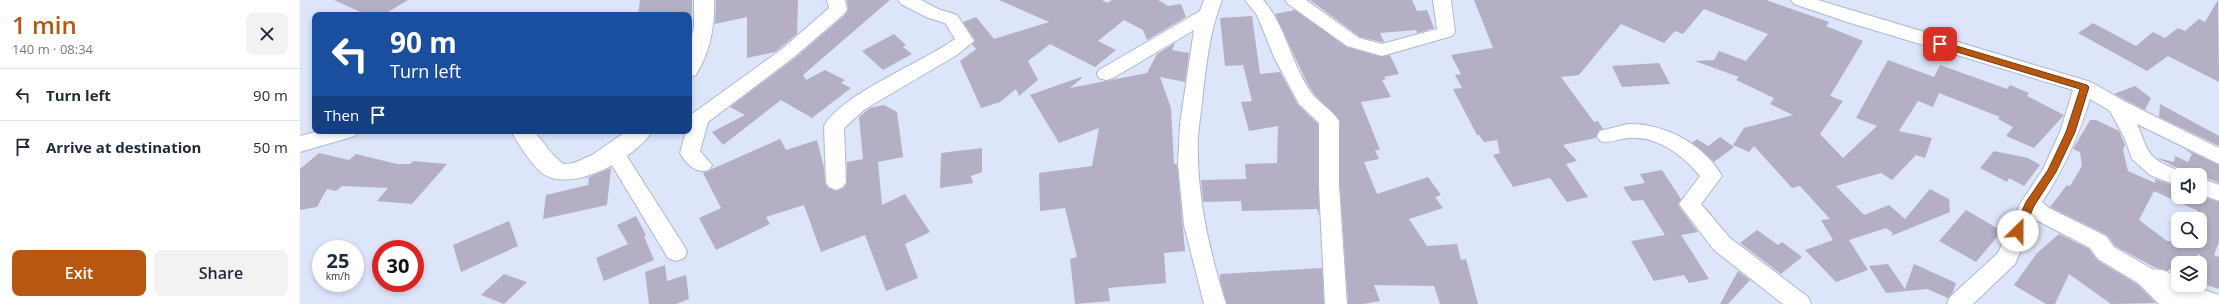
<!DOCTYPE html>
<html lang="en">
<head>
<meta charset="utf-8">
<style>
  body { margin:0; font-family:"Open Sans",sans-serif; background:#f2f2f3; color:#1f2937; height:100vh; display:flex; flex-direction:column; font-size:15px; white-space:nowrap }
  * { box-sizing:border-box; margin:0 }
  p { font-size:13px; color:#747a83 }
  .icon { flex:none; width:22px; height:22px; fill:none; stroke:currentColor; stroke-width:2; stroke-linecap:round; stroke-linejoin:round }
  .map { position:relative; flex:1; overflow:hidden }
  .drawer { display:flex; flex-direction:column; background:#fff; width:300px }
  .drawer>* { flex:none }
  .top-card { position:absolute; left:12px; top:12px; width:380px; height:122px; border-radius:8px; box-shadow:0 2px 6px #0003; background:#1a4fa0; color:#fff; overflow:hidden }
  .controls { position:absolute; left:1871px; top:168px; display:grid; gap:8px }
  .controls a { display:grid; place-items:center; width:36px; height:36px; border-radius:8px; background:#fff; box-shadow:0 2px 6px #0003; font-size:20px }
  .speed { position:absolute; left:12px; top:240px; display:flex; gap:8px; font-size:20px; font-weight:700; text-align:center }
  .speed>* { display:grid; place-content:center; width:52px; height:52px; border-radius:50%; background:#fff; box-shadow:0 2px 6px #0003; line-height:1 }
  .speed small { font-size:10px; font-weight:400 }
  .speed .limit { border:6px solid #d22; background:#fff; color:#111 }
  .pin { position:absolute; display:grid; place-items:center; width:34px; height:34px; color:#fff; margin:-17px; border-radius:8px; box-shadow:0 2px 6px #0006 }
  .me { position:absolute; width:44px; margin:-22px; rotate:23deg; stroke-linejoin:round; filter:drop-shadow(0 0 3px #0008) }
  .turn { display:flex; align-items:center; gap:14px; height:84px; padding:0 12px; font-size:18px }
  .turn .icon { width:52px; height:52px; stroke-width:2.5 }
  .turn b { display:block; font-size:28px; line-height:34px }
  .then { display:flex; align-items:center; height:38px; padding:0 12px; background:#0003; gap:8px; font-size:15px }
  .round { display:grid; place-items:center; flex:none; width:42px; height:42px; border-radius:8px; background:#f2f2f3 }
  .overview { display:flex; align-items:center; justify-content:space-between; height:68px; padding:0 12px }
  h1 { font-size:24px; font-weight:600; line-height:30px; color:#b75711 }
  .action { display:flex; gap:8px; margin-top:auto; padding:8px 12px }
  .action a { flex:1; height:46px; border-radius:8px; background:#b75711; color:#fff; font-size:16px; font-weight:600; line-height:46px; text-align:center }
  .action a+a { background:#f2f2f3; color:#1f2937 }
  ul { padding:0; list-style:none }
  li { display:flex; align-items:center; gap:12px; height:52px; padding:0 12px; border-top:1px solid #e0e1e3 }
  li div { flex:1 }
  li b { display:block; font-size:15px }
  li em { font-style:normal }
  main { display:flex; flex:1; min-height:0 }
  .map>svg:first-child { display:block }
</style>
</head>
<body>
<main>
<section class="drawer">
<div class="overview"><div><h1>1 min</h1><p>140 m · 08:34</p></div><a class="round"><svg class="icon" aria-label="close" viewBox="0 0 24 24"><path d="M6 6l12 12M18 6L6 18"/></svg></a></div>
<ul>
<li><svg class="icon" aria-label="left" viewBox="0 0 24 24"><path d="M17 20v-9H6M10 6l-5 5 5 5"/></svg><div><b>Turn left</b></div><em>90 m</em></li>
<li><svg class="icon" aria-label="arrive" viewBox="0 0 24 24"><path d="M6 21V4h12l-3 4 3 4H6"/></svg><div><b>Arrive at destination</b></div><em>50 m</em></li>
</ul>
<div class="action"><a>Exit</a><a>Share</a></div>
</section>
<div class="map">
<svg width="1919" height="304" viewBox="0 0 1919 304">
  <rect width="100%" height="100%" fill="#dce5fa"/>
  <path fill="#b4afc4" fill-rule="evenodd" d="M34,0H108L83,15H67Z
    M340,0H392V15H338Z
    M416,0H498L497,34L475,52L447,58V17L415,24Z
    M547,0H590L503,75L506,80L525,70L545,80L541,83L551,88L512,118L481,100L423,145L412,132L445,115L430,107L495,58L545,15L548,10Z
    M699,0H802L807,3L812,0H858L868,6L881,4L886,17L847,40L843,30L824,20L798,41L816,50L795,67L750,44L728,61L738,80L719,96L716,89L700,102L681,108L660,61L676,49L672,44L675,40L663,22L676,17L694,39L749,22Z
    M1010,0H1112L1117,11L1127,10L1134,28L1117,33L1116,30L1080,33L1084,42H1082L1060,37Z
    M1174,0H1466L1529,22L1526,26L1563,41L1530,96L1543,101L1520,134L1543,158L1577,126L1556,118L1588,60L1634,77L1640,65L1707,89L1710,85L1729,93L1727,96L1764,115L1734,148L1706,136L1713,127L1698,119L1700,117L1639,93L1633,107L1618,101L1599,131L1632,138L1625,158L1616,155L1592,180L1581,173L1536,186L1564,215L1589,205L1605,219L1630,189L1649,199L1650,212L1591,236L1593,233L1586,228L1549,240L1568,270L1536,282L1505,250L1533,240L1521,220L1530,219L1500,186L1492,188L1454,146L1449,152L1433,145L1444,128L1493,115L1470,104L1474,98L1436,80L1439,77L1395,61L1414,60L1419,51L1446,61L1468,34L1404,9L1383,34L1375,31L1364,43L1321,24L1279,75L1261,77L1294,122L1298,121L1303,129L1299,130L1296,138L1263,145L1277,161L1266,164L1288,197L1267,202L1250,178L1213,187L1193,155L1200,153L1197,140L1184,142L1179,135H1177L1153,89L1162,88L1155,75L1161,74L1151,55L1193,48Z
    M1918,0L1919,82L1868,56L1847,71L1778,33L1793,23L1836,46L1853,32L1865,38L1878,28L1885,31L1899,19L1905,22Z
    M995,10L1047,47L1082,57L1090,55L1099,74L1084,77L1086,79L1082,80L1091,97L1061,102L1080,150H1075L1079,159L1064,162L1077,194L1128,177L1141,195L1135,197L1143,208L1109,219L1127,246L1157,244L1161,260L1166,259L1178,304H1140L1134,286L1074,285L1080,301L1063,304H1048L1040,186V121L1014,94L1007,83L975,14Z
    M952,16L960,74L980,72L998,105L1018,124L1019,215L1017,209L942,211L941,201L903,202L901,180L946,179L945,164L977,163L978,126L949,131L941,102L952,101L943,65L925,66L920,18Z
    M594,34L606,45L603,47L612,54L583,70L562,51Z
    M875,43L872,50L889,53L885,82L860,77L871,108L874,164H877L885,251L864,253L866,283L808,288L810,301L775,304L770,259L777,257L765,208L740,211L739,173L792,166L799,128L759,143L730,95L781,77L782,78L770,88L847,73L857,54Z
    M1359,63L1370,84L1322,87L1312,66Z
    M1835,86L1851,98L1845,110L1814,94Z
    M1860,104L1919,136V146L1859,117Z
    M584,105L597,112L603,157L578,162L582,205L605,194L630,232L605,244L618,278L586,291L565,235L521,252L504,205L466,217L470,224L416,250L399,218L421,208L403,173L480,139L486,150L517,140L524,168L525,183L528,188L537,191L544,188L547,183V162L563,159L559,117L570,108Z
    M1790,120H1796L1819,131L1825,145L1823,150L1828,171L1855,183V179L1878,187V197L1900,196L1919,202V242L1914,255L1919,257V289L1904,284L1903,288L1900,287V254L1882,263H1878V265L1867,271L1856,268L1815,246L1807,235L1750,207L1767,185L1770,186L1782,166L1780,152L1773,149ZM1854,191L1898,211L1895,219H1900V241H1867L1839,220Z
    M1420,137L1434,147L1414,162L1392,143L1397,139L1408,146Z
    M682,148V172L671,176L673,183L640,188L641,153Z
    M1885,149L1919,165V183L1900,175H1888L1886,172L1857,158L1874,162L1875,156L1888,162L1892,154Z
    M1694,151L1728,158L1740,165L1724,186L1709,178L1707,182L1680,168Z
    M19,153L49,160L56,154L97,164H110L113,161L147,164L112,204L77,201L88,188L42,186L36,191L27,189L17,207L0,210V169Z
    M311,168L307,205L243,219L246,195L288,185L289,177Z
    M1362,170L1381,199L1378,205L1398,232L1381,235L1409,279L1389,283L1384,275L1354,281L1331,241L1365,235L1343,200L1332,201L1323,187L1345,183L1340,174Z
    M1666,210L1702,231L1676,262L1639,241Z
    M336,216L346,235L344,236L354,260L304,281L296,258L328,244L317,225Z
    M209,221L218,246L161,272L153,245Z
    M1457,230L1478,245L1482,242L1502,257L1481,274L1440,243Z
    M1759,234L1789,249L1797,260L1837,284L1856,303L1811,304L1769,274L1755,304H1746L1714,285L1737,253Z
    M1588,264L1605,289L1614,264L1656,283L1653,292L1648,298L1627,289L1586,293L1569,266Z
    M365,265L367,281L386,275L389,299L376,304H349L345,272Z
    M1022,268L1024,304H927L920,280V274Z
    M1438,271L1450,280L1428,304H1420Z
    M204,274L227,282L204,304L181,295Z"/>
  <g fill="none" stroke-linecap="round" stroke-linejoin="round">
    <defs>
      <path id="minor" d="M527,0H545L547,10L544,14L494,57L408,122L400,151L412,165L409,170C396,174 386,164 380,153L386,131H389V120L392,114L482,49L529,8Z
        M598,0H621L638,9L657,15L674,41L657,55L565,109L544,128L546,182L543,187L536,190L529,187L526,182L524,126C543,93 622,63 655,39L645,23L626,17L601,4Z
        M904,0H922C910,30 907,60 903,92C902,107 899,122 898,137C896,194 909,250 926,304H904L884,225L878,164L880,124L894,30L813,78L806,80L799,78L797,74L799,70L900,11Z
        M945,0H963C987,27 991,66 1013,95C1021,104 1032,110 1039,121V186L1047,304H1025L1019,186V123L999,104L974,57L957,15Z
        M985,0H1006L1059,38L1082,44L1137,29L1133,0H1151L1155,32L1152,36L1082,56L1047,46L988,4Z
        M1491,0H1518L1791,82L1824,101L1919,148V164L1837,124C1841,132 1844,143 1848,150C1855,163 1873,168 1885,173L1887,175H1878V186L1850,175L1832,159L1825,139L1810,111L1790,99C1778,137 1764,170 1742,202L1749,208L1806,236L1814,247L1854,270C1862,268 1871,274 1878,279V285H1889L1919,295V304H1859L1838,283L1798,259L1790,248L1734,219L1715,264L1673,304H1647L1650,297L1698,253L1720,204L1743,169L1760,132L1773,90L1547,22L1494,4Z
        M1328,124C1364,123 1404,144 1422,176L1401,204L1430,238L1508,297L1511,304H1483L1414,250L1379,204L1400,176C1383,155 1356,135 1328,138C1317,139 1310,144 1300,141L1297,136L1300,131Z
        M314,145L321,147L384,246L387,252L384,258L376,261L368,258L304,152L307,147Z
        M1900,178L1919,185V201L1900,194Z"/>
      <path id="tertiary" d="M394,0H414C415,27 410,52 396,75L389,77V48L394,27Z
        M19,131H58L55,136L0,152V136Z
        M211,131H234L254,156L263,164L274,163L292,155L327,131H352C336,158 275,192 245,175C234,169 217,142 211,131Z"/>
    </defs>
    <use href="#minor" stroke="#afb7cb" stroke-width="2"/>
    <use href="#tertiary" stroke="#afb7cb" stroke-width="2"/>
    <use href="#minor" fill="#fff" fill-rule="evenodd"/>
    <use href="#tertiary" fill="#fff" fill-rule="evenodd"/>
  </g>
  <path fill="#b75711" stroke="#77390b" d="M1640,41L1787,85L1789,87L1775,132L1756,172L1734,206L1722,234H1715L1713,231L1726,202L1748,170L1766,132L1780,89L1637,46L1635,44Z"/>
</svg>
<div class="controls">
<a><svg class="icon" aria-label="sound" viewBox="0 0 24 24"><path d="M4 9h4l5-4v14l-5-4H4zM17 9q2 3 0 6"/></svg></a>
<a><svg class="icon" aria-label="search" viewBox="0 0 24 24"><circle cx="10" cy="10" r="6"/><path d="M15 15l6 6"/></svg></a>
<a><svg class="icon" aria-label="layers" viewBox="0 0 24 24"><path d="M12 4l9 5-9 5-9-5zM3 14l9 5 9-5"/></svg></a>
</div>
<div class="speed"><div>25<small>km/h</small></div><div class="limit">30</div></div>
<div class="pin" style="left:1640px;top:44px;background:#d93025"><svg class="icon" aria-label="arrive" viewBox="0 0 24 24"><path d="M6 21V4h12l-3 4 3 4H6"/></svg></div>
<svg class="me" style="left:1718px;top:231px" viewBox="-20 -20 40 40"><circle r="19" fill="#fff"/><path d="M0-13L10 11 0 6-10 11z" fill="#b75711"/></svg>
<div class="top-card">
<div class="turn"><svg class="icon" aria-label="left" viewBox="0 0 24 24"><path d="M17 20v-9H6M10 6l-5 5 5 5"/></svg><div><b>90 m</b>Turn left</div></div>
<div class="then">Then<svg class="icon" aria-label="arrive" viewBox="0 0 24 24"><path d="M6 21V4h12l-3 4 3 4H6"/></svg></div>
</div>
</div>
</main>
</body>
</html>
